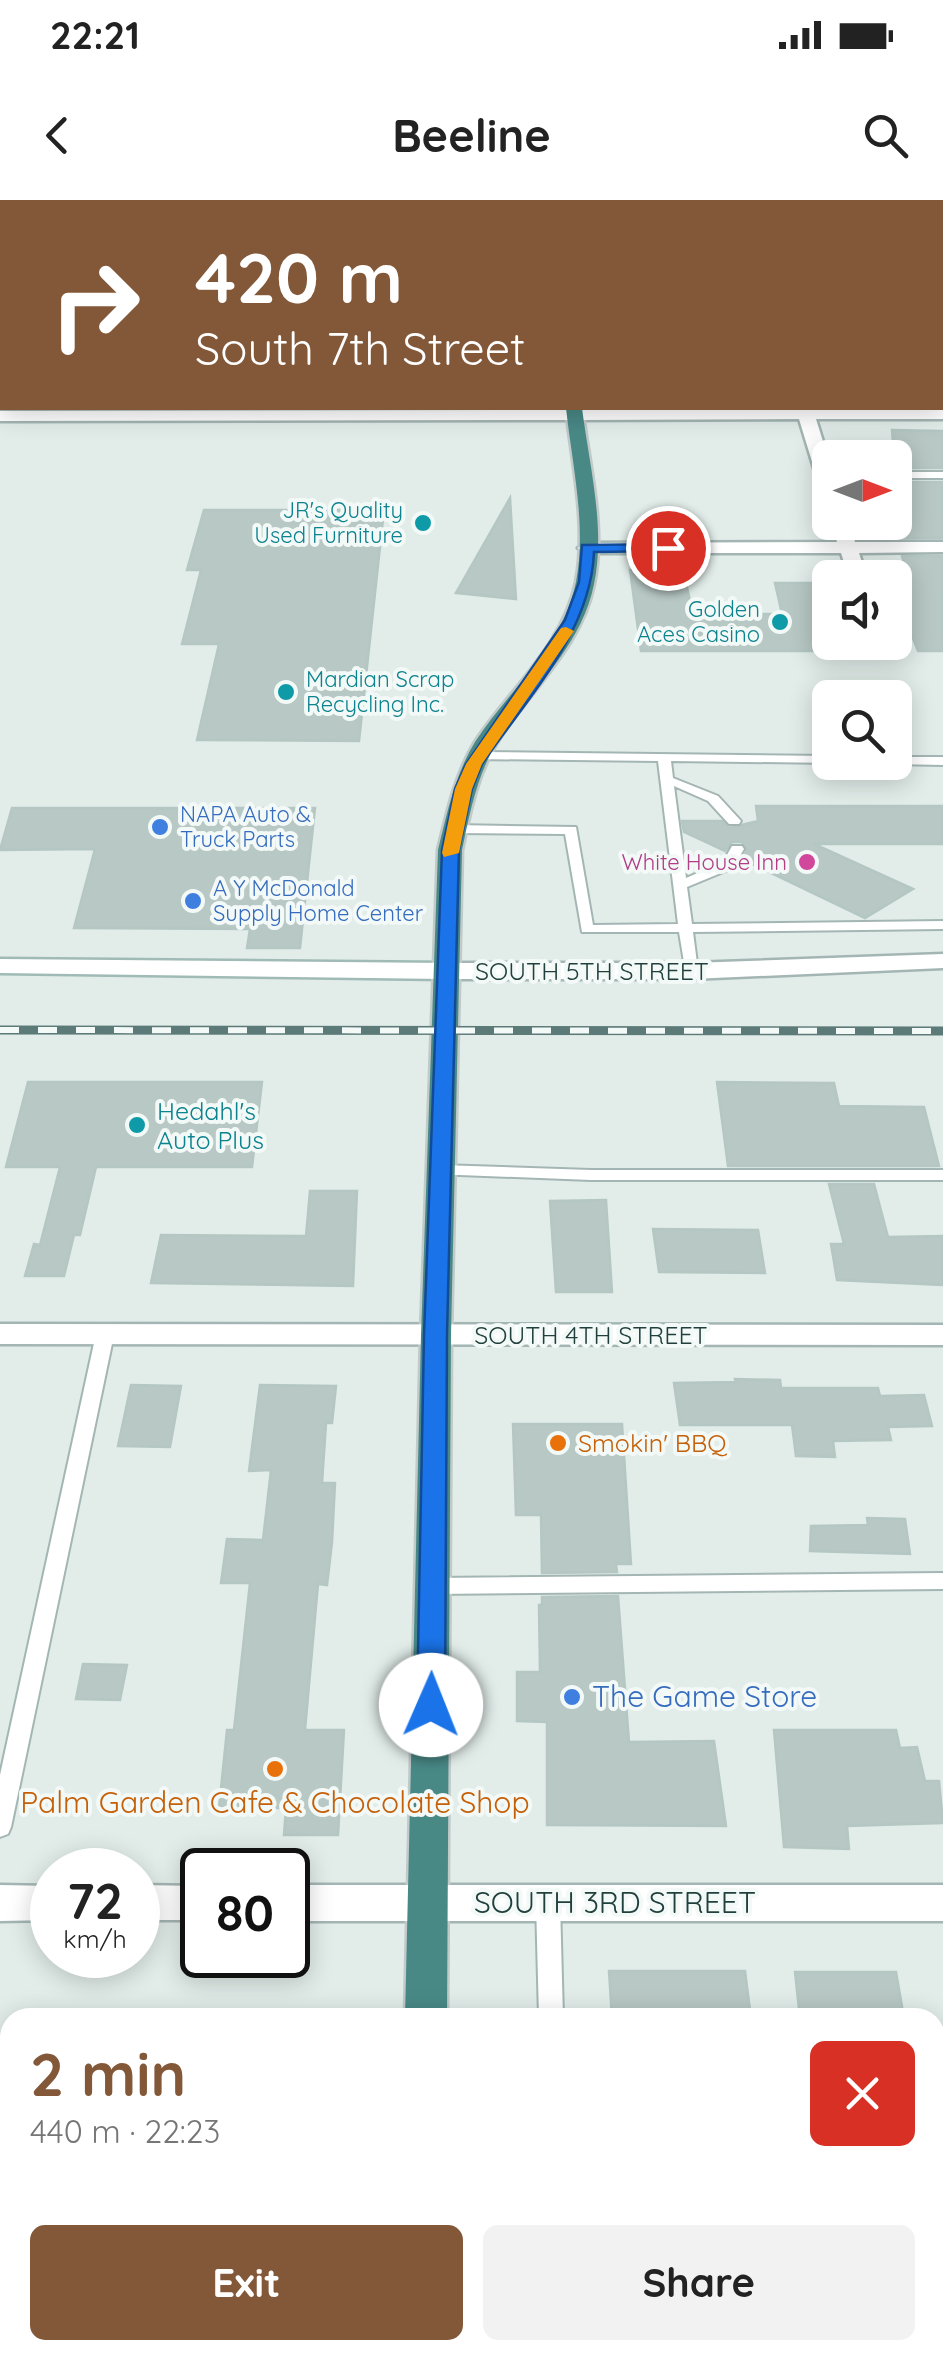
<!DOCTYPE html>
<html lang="en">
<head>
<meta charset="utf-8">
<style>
  body { margin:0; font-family:Quicksand,sans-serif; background:#f2f2f2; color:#222; height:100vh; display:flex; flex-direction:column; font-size:38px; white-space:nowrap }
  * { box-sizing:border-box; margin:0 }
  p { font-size:32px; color:#767676 }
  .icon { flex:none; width:55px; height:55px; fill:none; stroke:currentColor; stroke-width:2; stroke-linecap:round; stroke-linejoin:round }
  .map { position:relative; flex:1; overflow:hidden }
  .drawer { position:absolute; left:0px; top:1808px; width:945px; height:352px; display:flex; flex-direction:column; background:#fff; border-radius:30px 30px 0 0; box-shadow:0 5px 25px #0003 }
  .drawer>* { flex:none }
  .banner { position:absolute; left:0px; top:0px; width:945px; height:210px; box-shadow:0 5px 25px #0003; background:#835839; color:#fff; overflow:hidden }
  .needle { width:65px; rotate:90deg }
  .controls { position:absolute; left:812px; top:240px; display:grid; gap:20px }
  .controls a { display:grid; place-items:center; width:100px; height:100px; border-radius:15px; background:#fff; box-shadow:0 5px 25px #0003; font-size:50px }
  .speed { position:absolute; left:30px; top:1648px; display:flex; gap:20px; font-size:50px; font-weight:700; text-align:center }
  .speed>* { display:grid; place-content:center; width:130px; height:130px; border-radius:50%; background:#fff; box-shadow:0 5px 25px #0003; line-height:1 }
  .speed small { font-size:25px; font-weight:400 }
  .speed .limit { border:5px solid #111; border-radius:15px; background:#fff; color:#111 }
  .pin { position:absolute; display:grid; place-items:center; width:85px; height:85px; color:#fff; margin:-42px; border:5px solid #fff; border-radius:50%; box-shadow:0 2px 10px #0007 }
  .me { position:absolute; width:110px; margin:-55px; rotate:1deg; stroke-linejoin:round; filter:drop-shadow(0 0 8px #0008) }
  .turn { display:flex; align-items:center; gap:35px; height:210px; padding:0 30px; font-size:45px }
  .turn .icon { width:130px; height:130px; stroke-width:2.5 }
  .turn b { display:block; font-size:70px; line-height:85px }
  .round { display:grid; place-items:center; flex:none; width:105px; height:105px; border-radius:15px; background:#f2f2f2 }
  .headline { display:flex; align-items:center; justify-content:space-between; height:170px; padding:0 30px }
  h1 { font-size:60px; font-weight:800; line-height:75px; color:#835839 }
  .action { display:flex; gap:20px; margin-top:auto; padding:20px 30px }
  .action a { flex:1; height:115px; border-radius:15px; background:#835839; color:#fff; font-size:40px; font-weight:800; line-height:115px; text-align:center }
  .action a+a { background:#f2f2f2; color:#222 }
  .status { display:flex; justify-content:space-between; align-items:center; height:70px; padding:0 50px; background:#fff; direction:ltr }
  .status svg { height:28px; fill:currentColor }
  header { display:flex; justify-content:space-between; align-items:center; height:130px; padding:0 30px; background:#fff; font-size:45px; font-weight:800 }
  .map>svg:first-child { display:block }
</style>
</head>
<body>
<div class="status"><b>22:21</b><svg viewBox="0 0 49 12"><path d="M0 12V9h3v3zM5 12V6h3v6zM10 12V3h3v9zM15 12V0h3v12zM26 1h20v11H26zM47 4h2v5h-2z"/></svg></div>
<header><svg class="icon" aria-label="back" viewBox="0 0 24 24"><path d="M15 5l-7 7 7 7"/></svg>Beeline<svg class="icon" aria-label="search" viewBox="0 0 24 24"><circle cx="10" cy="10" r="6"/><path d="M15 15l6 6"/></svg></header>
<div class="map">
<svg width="943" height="2159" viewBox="0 0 943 2159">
  <rect width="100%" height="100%" fill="#e2edea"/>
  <path fill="#b8c8c4" stroke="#b4c7c3" stroke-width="2.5" d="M892,230L943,231V268H895Z
    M895,282H943V338H896Z
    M510,298L516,399L456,393Z
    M204,310H384L359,541L197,540L219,444H182L201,370H187Z
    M902,356H943V451H918L895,392V378H889L885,367H905Z
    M630,370H683L693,414H782L775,383H830V451H641Z
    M756,606H943V644H814L913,689L865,718L742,659L747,651L742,642H732L725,651L684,632L682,621H722L729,628L758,621Z
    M12,608H315L300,748H247L250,729L74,728L95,649L0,650Z
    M28,882H262L252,967H96L80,1035H74L64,1076H25L34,1044L40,1045L60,967H6Z
    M717,882L834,883L839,906L924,907L939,966H728Z
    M829,984H874L888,1037L943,1036V1085L837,1080L831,1044H844Z
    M310,991H357L353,1086L151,1083L161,1035L306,1036Z
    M606,1000L612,1092H556L550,1001Z
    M653,1029L758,1030L765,1073L659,1072Z
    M735,1179L780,1180L781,1188H878L880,1196L924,1195L932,1226L888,1227L891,1240L833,1241L835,1257L796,1256L792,1225H680L674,1183L736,1182Z
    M131,1185L181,1186L170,1247L118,1246Z
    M260,1185L336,1186L332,1223H326L322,1283H335L332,1342L327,1385L318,1384L305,1530H344L338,1635H284L286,1608H219L227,1530H234L250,1383H221L227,1339L263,1340L271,1270L249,1271Z
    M513,1224H622L631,1364H616L617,1372L542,1373L541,1315H516Z
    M867,1318L905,1319L910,1354L810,1351L811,1326L868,1325Z
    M618,1396L629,1542L714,1541L726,1626L547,1625V1522L517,1521V1472H540L539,1405H542V1397Z
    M83,1464L127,1465L120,1500L76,1499Z
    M774,1530H896L900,1548L917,1547L925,1581H939L943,1623L847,1626L849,1649L784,1647Z
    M609,1771H745L751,1818H612Z
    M795,1772H896L904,1818H800Z"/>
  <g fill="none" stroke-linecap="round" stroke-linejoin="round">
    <defs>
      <path id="service" d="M942,61H943V65H942Z
        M0,62H2V66H0Z
        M942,154H943V160H942Z
        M0,157H2V163H0Z
        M895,272H943V278H895Z
        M479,552L830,556V562L834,563L671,561L673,578L718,596L741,621L739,624H729L708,601L674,586L686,678L723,662L732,646H742L744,649L733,668L687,687L692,724L943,721V729L693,732L698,771L691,775L686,774L679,732H582L565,634L455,633L448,629L455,625L576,627L593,725L678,724L658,561L475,559V553Z
        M895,557H943V565L891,564L895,562Z
        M440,965L591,970H943V980H591L434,974L432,970Z
        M105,1128L114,1134L11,1627L8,1634L0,1637V1575L96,1134Z
        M943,1373V1389L432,1394L425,1392L422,1386L425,1380L432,1378Z
        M548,1692L556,1695L560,1702L563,1818H539L536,1702L540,1695Z
        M935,2008H943V2034H935Z
        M935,2119H943V2147H935Z
        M547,2150H575V2159H547Z
        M762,2150H790L791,2159H763Z"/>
      <path id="minor" d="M0,20H2V28H0Z
        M0,105H2V113H0Z
        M942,105H943V113H942Z
        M796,208L943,209V219H816L830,264V296L821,291L799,219L575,220L567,215L575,210Z
        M831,322H849L855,342H943V352L859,353L867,378H849L841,353H587L578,348L587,343L837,342Z
        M869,442H889L892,450L882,456L875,454Z
        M0,1124L943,1125V1145L0,1144Z
        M0,1685L52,1686V1720L0,1721Z
        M138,1685L202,1686V1720H138Z
        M288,1685H943V1721H288Z"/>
      <path id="tertiary" d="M942,19H943V27H942Z
        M0,211L575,210L583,215L575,220L0,221Z
        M943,754V768L691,779H446L433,771L446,763H691Z"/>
      <path id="secondary" d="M0,759L446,763L459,771L446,779L0,773Z"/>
      <path id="trunk" d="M551,0H563V2H551Z
        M566,208H582C589,264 606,328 594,384C582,446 530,490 498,541C477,574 470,612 462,650L451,1135L447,1818H405L421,1135L438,650C447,613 455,575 475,542C509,490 563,446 576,382C587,326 572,264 566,208Z
        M395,2150H443L442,2159H394Z"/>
    </defs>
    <use href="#service" stroke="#a4b6b3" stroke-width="4"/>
    <use href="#minor" stroke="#a4b6b3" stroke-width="5"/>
    <use href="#tertiary" stroke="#a4b6b3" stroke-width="5"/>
    <use href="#secondary" stroke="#a0bab5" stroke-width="5"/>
    <use href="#trunk" stroke="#c1cac9" stroke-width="5"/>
    <use href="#service" fill="#fff" fill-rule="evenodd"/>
    <use href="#minor" fill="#fff" fill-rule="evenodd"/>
    <use href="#tertiary" fill="#fff" fill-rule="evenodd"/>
    <use href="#secondary" fill="#fff" fill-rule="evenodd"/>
    <use href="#trunk" fill="#488986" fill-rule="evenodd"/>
    <defs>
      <path id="rail" d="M0,830L943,831"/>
    </defs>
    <use href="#rail" stroke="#5c7b78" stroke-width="9"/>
    <use href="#rail" stroke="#f3f9f7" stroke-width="6" stroke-dasharray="19" stroke-linecap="butt"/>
  </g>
  <path fill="#1a73e8" stroke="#114b97" stroke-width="2.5" d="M668,344L675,348L673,351L594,352C591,433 526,499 482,564L472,589L459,650L447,1135L445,1505L441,1513L431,1516L421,1513L417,1505L424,1135L442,650L455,589L466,564L565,420L579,382L582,345Z"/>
  <path fill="#f59e0b" d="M566,427L574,431L482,564L472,589L459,653L444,657L442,653L455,589L466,564L561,428Z"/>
  <g fill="#0f9aa8" stroke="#f3f9f7" stroke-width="4">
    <circle cx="423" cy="323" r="10"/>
    <circle cx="780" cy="422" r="10"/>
    <circle cx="286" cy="492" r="10"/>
    <circle cx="137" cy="925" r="10"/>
  </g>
  <g fill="#3f7fe0" stroke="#f3f9f7" stroke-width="4">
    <circle cx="160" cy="627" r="10"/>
    <circle cx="193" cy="701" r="10"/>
    <circle cx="572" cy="1497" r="10"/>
  </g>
  <circle fill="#d1479c" stroke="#f3f9f7" stroke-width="4" cx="807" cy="662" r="10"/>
  <g fill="#e8710a" stroke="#f3f9f7" stroke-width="4">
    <circle cx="558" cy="1243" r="10"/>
    <circle cx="275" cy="1569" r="10"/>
  </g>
  <g text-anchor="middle" stroke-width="8" stroke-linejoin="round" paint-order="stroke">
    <g font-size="22" fill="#0d838f" stroke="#f3f9f7" text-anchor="end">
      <text x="403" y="318">JR's Quality<tspan x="403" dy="25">Used Furniture</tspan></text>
      <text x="760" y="417">Golden<tspan x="760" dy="25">Aces Casino</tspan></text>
      <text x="306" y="487" text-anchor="start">Mardian Scrap<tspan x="306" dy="25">Recycling Inc.</tspan></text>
    </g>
    <g font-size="22" fill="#366cbe" stroke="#f3f9f7" text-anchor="start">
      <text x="180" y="622">NAPA Auto &amp;<tspan x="180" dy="25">Truck Parts</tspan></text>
      <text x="213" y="696">A Y McDonald<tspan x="213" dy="25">Supply Home Center</tspan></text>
    </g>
    <g font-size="22" fill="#b23c85" stroke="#f3f9f7" text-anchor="end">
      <text x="787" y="670">White House Inn</text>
    </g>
    <g font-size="25" fill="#21403d" stroke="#f3f9f7">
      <text x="592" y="780">SOUTH 5TH STREET</text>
      <text x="591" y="1144">SOUTH 4TH STREET</text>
    </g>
    <g font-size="25" fill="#0d838f" stroke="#f3f9f7" text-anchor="start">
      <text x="157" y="920">Hedahl's<tspan x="157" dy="29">Auto Plus</tspan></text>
    </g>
    <g font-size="25" fill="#c56008" stroke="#f3f9f7" text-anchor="start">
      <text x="578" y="1252">Smokin' BBQ</text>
    </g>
    <g font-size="30" fill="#366cbe" stroke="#f3f9f7" text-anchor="start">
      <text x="592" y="1507">The Game Store</text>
    </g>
    <g font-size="30" fill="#c56008" stroke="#f3f9f7">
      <text x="275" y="1613">Palm Garden Cafe &amp; Chocolate Shop</text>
    </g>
    <g font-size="30" fill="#21403d" stroke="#f3f9f7">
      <text x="615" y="1713">SOUTH 3RD STREET</text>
    </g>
  </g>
</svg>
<div class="controls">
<a><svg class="needle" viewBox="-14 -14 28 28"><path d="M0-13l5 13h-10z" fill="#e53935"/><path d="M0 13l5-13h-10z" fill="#767676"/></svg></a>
<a><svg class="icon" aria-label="sound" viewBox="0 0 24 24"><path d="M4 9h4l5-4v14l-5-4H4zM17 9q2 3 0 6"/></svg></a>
<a><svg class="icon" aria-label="search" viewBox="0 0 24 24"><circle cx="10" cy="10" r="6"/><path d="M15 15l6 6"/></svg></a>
</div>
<div class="speed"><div>72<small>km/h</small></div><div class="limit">80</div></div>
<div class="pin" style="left:668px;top:348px;background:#d93025"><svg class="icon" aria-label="arrive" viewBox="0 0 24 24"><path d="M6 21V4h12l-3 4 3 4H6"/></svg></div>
<svg class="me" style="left:431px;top:1505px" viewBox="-20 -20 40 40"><circle r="19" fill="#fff"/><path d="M0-13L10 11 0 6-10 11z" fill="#1a73e8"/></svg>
<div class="banner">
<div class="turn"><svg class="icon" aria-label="right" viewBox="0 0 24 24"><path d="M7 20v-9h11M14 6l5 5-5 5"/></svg><div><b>420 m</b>South 7th Street</div></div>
</div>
<section class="drawer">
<div class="headline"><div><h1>2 min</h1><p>440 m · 22:23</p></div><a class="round" style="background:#d93025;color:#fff"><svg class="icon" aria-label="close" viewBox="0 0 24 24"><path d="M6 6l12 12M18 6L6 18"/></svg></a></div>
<div class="action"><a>Exit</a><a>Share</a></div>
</section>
</div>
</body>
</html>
